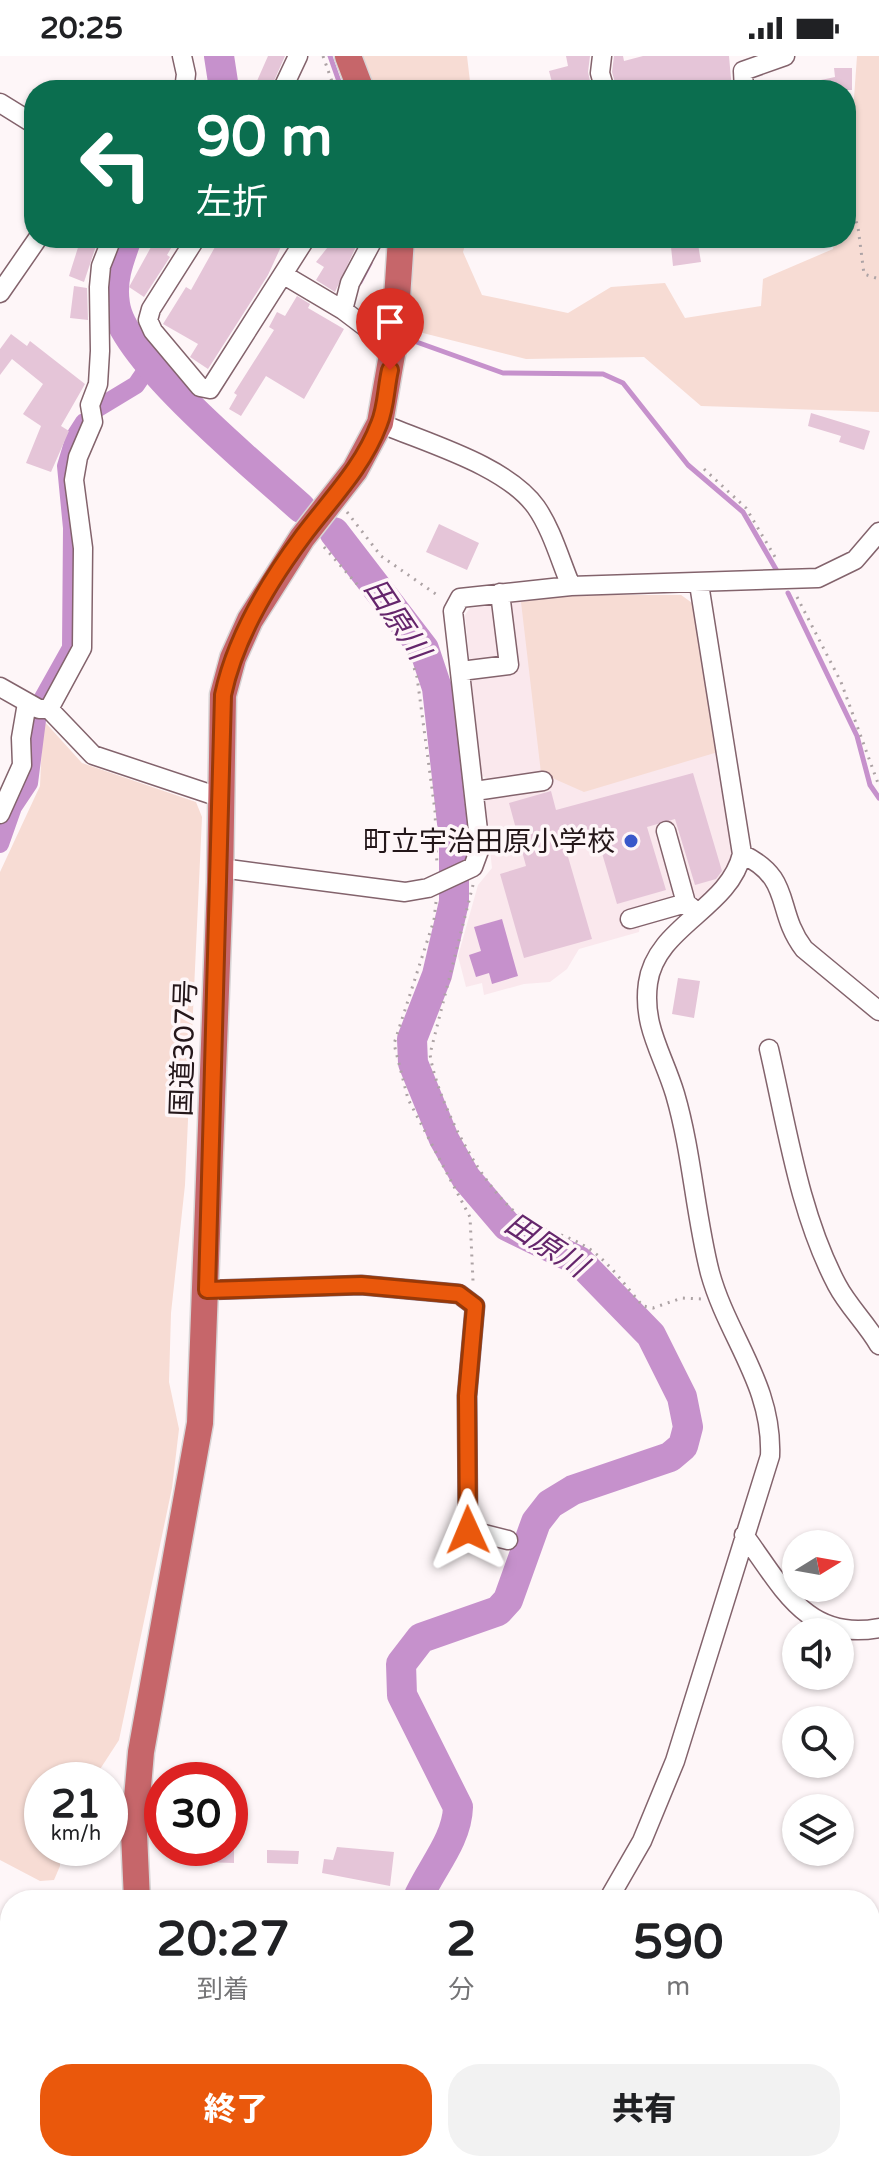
<!DOCTYPE html>
<html lang="ja">
<head>
<meta charset="utf-8">
<style>
  body { margin:0; font-family:"Varela Round","Noto Sans JP",sans-serif; background:#f2f2f2; color:#202124; height:100vh; display:flex; flex-direction:column; font-size:30px; white-space:nowrap }
  * { box-sizing:border-box; margin:0 }
  p { font-size:26px; color:#757577 }
  .icon { flex:none; width:44px; height:44px; fill:none; stroke:currentColor; stroke-width:2; stroke-linecap:round; stroke-linejoin:round }
  .map { position:relative; flex:1; overflow:hidden }
  .panel { position:absolute; left:0px; top:1834px; width:880px; height:282px; display:flex; flex-direction:column; background:#fff; border-radius:32px 32px 0 0; box-shadow:0 2px 6px #0004 }
  .panel>* { flex:none }
  .banner { position:absolute; left:24px; top:24px; width:832px; height:168px; border-radius:32px; box-shadow:0 2px 6px #0004; background:#0b6e4f; color:#fff; overflow:hidden }
  .needle { width:52px; rotate:79deg }
  .controls { position:absolute; left:782px; top:1474px; display:grid; gap:16px }
  .controls a { display:grid; place-items:center; width:72px; height:72px; border-radius:50%; background:#fff; box-shadow:0 2px 6px #0004; font-size:40px }
  .speed { position:absolute; left:24px; top:1706px; display:flex; gap:16px; font-size:40px; font-weight:700; text-align:center }
  .speed>* { display:grid; place-content:center; width:104px; height:104px; border-radius:50%; background:#fff; box-shadow:0 2px 6px #0004; line-height:1 }
  .speed small { font-size:20px; font-weight:400 }
  .speed .limit { border:12px solid #d22; background:#fff; color:#111 }
  .pin { position:absolute; display:grid; place-items:center; width:68px; height:68px; color:#fff; margin:-82px -34px; border-radius:50% 50% 50% 0; rotate:-45deg; box-shadow:0 0 8px #0007 }
  .pin .icon { rotate:45deg }
  .me { position:absolute; width:88px; margin:-44px; rotate:359deg; stroke-linejoin:round; filter:drop-shadow(0 0 6px #0008) }
  .turn { display:flex; align-items:center; gap:28px; height:168px; padding:0 40px; font-size:36px }
  .turn .icon { width:104px; height:104px; stroke-width:2.5 }
  .turn b { display:block; font-size:56px; line-height:68px }
  .eta { display:flex; justify-content:space-evenly; align-items:center; height:136px; text-align:center }
  .eta b { font-size:48px; font-weight:800; line-height:56px }
  .action { display:flex; gap:16px; margin-top:auto; padding:16px 40px }
  .action a { flex:1; height:92px; border-radius:32px; background:#ea580c; color:#fff; font-size:32px; font-weight:800; line-height:92px; text-align:center }
  .action a+a { background:#f2f2f2; color:#202124 }
  .status { display:flex; justify-content:space-between; align-items:center; height:56px; padding:0 40px; background:#fff; direction:ltr }
  .status svg { height:22px; fill:currentColor }
  .map>svg:first-child { display:block }
</style>
</head>
<body>
<div class="status"><b>20:25</b><svg viewBox="0 0 49 12"><path d="M0 12V9h3v3zM5 12V6h3v6zM10 12V3h3v9zM15 12V0h3v12zM26 1h20v11H26zM47 4h2v5h-2z"/></svg></div>
<div class="map">
<svg width="879" height="2115" viewBox="0 0 879 2115">
  <rect width="100%" height="100%" fill="#fef6f8"/>
  <path fill="#fae8ed" d="M573,539H681L692,547L735,793L733,807L705,845L684,856L640,868L639,876L579,893L567,913L550,926L524,928L484,939L482,927L466,931L458,900L478,829L492,812L485,747L491,733L488,723L481,719L465,559L470,552Z
    M0,2004L10,2027V2106H206L209,2115H0Z"/>
  <path fill="#f7dcd4" d="M352,0H467L471,34H367Z
    M857,0H879V356L701,350L644,301L526,303L411,274L410,182H467L463,196L482,239L568,257L611,231L665,227L685,262L761,250L763,223L833,193L835,182H846V75L852,70Z
    M573,539H681L692,547L718,696L584,736L541,717L521,546Z
    M43,664L82,707L196,746L202,761L185,1129L171,1257L169,1326L179,1373L172,1432L119,1684L93,1724H42V1792H60V1810L54,1824L40,1825L0,1804V816L40,730Z"/>
  <path fill="#c691cc" d="M502,863L518,920L492,928L489,917L476,921L469,899L481,895L474,871Z"/>
  <g fill="none" stroke-linecap="round" stroke-linejoin="round">
    <path stroke="#c691cc" stroke-width="5" d="M330,0L342,34
      M360,226L370,207
      M411,284L503,317L603,318L623,327L688,409L743,456L777,515
      M788,537L857,680L870,729L879,742"/>
    <path stroke="#c691cc" stroke-width="18" d="M98,352L136,329L151,307
      M43,642L71,592L72,472L66,410L75,380L84,366
      M0,788L13,751L29,727L37,664"/>
    <path stroke="#c691cc" stroke-width="30" d="M219,0L223,26L220,34
      M127,182C119,204 111,224 115,248C122,302 258,413 301,452
      M334,476L424,593L437,632L454,785V846L437,919L412,983L413,1007L444,1083L466,1122L507,1170L579,1205L651,1279L682,1341L688,1371L683,1390L670,1401L573,1434L550,1448L536,1466L508,1544L498,1555L421,1582L401,1608L402,1639L458,1751C457,1785 430,1813 417,1844
      M395,2106L404,2115"/>
  </g>
  <path fill="#e5c5d8" d="M268,0H285L270,34H253Z
    M566,0H590L588,16L592,34H554L549,15L568,10Z
    M614,0H623L624,5L643,0H729L732,34H642L641,29L617,34L612,16Z
    M834,12H852V34H803L802,28L835,21Z
    M81,182L97,187L84,226L69,220Z
    M156,182H177L167,199L170,201L144,241L129,231Z
    M220,182H285L268,219L208,313L190,301L198,288L163,268L186,231L191,234Z
    M335,182H360L335,236L316,224L324,211L316,206Z
    M675,182H697L701,206L673,210L671,191H676Z
    M74,230L87,232L88,264L70,262Z
    M297,240L310,248L308,252L344,273L304,343L266,320L241,360L229,353L237,339L234,337L274,274L269,271L277,256L285,260Z
    M11,278L27,290L30,285L85,328L61,370L69,375L51,416L26,407L41,370L23,358L43,328L12,303L0,319V293Z
    M811,357L870,375L864,394L839,386L841,380L808,370Z
    M439,468L479,487L467,514L426,496Z
    M693,717L722,815L716,823L695,829L675,763L647,771L666,834L617,848L596,777L564,787L592,883L524,902L500,818L526,810L509,747L551,735L556,754Z
    M678,922L700,925L694,962L672,958Z
    M337,1791L394,1796L390,1830L322,1817L324,1803L333,1804Z
    M203,1793H234V1807L202,1806Z
    M267,1794L299,1795L298,1808L267,1807Z"/>
  <g fill="none" stroke-linecap="round" stroke-linejoin="round">
    <defs>
      <path id="minor" d="M182,0L186,18L184,34
        M602,0L600,17L605,34
        M282,34L298,0
        M744,34L743,15L785,0
        M0,47L34,68
        M196,182L151,253L148,264L153,275L200,331L210,333L306,182
        M284,219L343,254L380,282L394,287
        M0,237L38,182
        M343,254L350,227L374,182
        M380,367C426,387 506,409 536,451C552,474 560,504 571,530
        M461,615L509,609L500,537
        M0,631L39,653H49L93,699L219,741
        M49,653L82,592L83,492L74,424L78,401L93,366L90,349L98,328L100,295L99,231L101,210L112,182
        M475,735L543,725
        M0,758L22,709L21,682L27,647
        M666,775L686,847L698,857
        M742,798C794,823 774,853 804,893L879,955
        M221,812L405,836L428,832L473,811L480,792L453,555L460,542L571,530L818,522L855,504L879,476
        M630,863L686,847
        M769,993C787,1071 799,1157 837,1229C848,1250 867,1268 879,1289
        M207,1234L361,1229L459,1238L475,1250L467,1340L468,1474L508,1484
        M744,1479C782,1530 806,1586 879,1572
        M608,1844L642,1785L675,1705L770,1400C773,1329 728,1282 710,1217C695,1158 692,1096 675,1038C663,998 642,970 648,927C656,870 729,853 742,798L699,528
        M0,2075L10,2066
        M186,2106L189,2115
        M539,2106L542,2115
        M661,2106L674,2115"/>
      <path id="highway" d="M348,0L361,34
        M137,1844L134,1777L141,1696L200,1367L220,826L223,639L233,602L250,564L302,482L355,414L380,367L394,287L401,182
        M217,2106L220,2115"/>
    </defs>
    <use href="#minor" stroke="#83636c" stroke-width="21"/>
    <use href="#highway" stroke="#d8d5d6" stroke-width="29"/>
    <path stroke="#ada3a5" stroke-width="3" stroke-dasharray="2 6" stroke-linecap="butt" d="M323,0L335,34
      M846,135L858,171L864,218L879,223
      M704,413L746,452L778,506
      M347,456L381,500L440,541
      M324,491L372,545L410,599L417,621L435,755L437,810
      M797,541L841,626L879,730
      M473,829L430,998C436,1043 483,1136 522,1161C541,1174 564,1178 583,1189C607,1202 625,1230 643,1250L653,1252L682,1242L702,1243
      M436,846L434,864L394,988L408,1043L470,1161L473,1225
      M615,2115L622,2106"/>
    <use href="#minor" stroke="#fff" stroke-width="18"/>
    <use href="#highway" stroke="#c6666a" stroke-width="26"/>
  </g>
  <g fill="none" stroke-linecap="round" stroke-linejoin="round">
    <defs>
      <path id="route" d="M390,314C386,331 386,352 379,368C363,411 330,444 303,480C268,527 235,582 223,639L207,1234L361,1229L459,1238L475,1250L467,1340L468,1474"/>
    </defs>
    <use href="#route" stroke="#983908" stroke-width="20"/>
    <use href="#route" stroke="#ea580c" stroke-width="14"/>
  </g>
  <circle fill="#3958ca" stroke="#fef6f8" stroke-width="3" cx="631" cy="785" r="8"/>
  <g text-anchor="middle" stroke-width="7" stroke-linejoin="round" paint-order="stroke">
    <g font-size="28" fill="#24171a" stroke="#fef6f8" text-anchor="end">
      <text x="615" y="795">町立宇治田原小学校</text>
    </g>
    <g font-size="28" fill="#24171a" stroke="#fef6f8">
      <text transform="translate(183 992) rotate(-88)" y="10">国道307号</text>
    </g>
    <g font-size="30" font-style="italic" fill="#65266c" stroke="#fef6f8">
      <text transform="translate(397 563) rotate(56)" y="10">田原川</text>
      <text transform="translate(546 1189) rotate(33)" y="10">田原川</text>
    </g>
  </g>
</svg>
<div class="controls">
<a><svg class="needle" viewBox="-14 -14 28 28"><path d="M0-13l5 13h-10z" fill="#e53935"/><path d="M0 13l5-13h-10z" fill="#757577"/></svg></a>
<a><svg class="icon" aria-label="sound" viewBox="0 0 24 24"><path d="M4 9h4l5-4v14l-5-4H4zM17 9q2 3 0 6"/></svg></a>
<a><svg class="icon" aria-label="search" viewBox="0 0 24 24"><circle cx="10" cy="10" r="6"/><path d="M15 15l6 6"/></svg></a>
<a><svg class="icon" aria-label="layers" viewBox="0 0 24 24"><path d="M12 4l9 5-9 5-9-5zM3 14l9 5 9-5"/></svg></a>
</div>
<div class="speed"><div>21<small>km/h</small></div><div class="limit">30</div></div>
<div class="pin" style="left:390px;top:314px;background:#d93025"><svg class="icon" aria-label="arrive" viewBox="0 0 24 24"><path d="M6 21V4h12l-3 4 3 4H6"/></svg></div>
<svg class="me" style="left:468px;top:1474px" viewBox="-20 -20 40 40"><path d="M0-17L14 15 0 8-14 15z" fill="#ea580c" stroke="#fff" stroke-width="4"/></svg>
<div class="banner">
<div class="turn"><svg class="icon" aria-label="left" viewBox="0 0 24 24"><path d="M17 20v-9H6M10 6l-5 5 5 5"/></svg><div><b>90 m</b>左折</div></div>
</div>
<section class="panel">
<div class="eta">
<div><b>20:27</b><p>到着</p></div>
<div><b>2</b><p>分</p></div>
<div><b>590</b><p>m</p></div>
</div>
<div class="action"><a>終了</a><a>共有</a></div>
</section>
</div>
</body>
</html>
